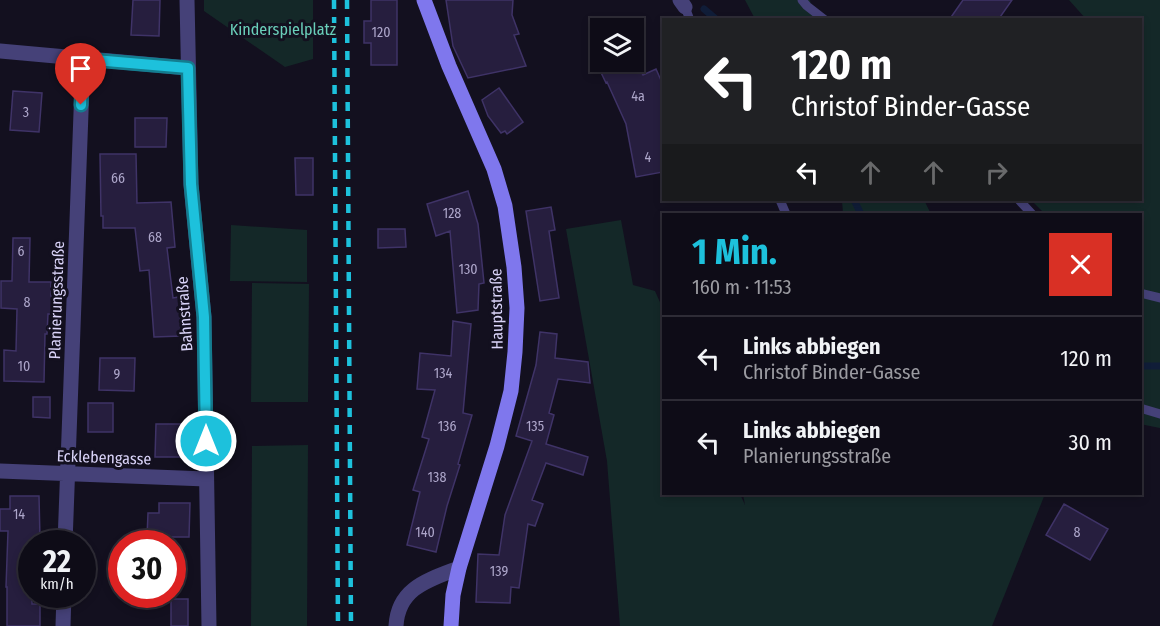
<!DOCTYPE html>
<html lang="de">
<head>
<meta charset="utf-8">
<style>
  body { margin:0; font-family:"Fira Sans Condensed",sans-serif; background:#171520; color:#f1f3f6; height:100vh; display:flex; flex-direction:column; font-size:22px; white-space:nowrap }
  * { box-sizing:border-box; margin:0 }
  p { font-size:20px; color:#9b9ba1 }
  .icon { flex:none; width:33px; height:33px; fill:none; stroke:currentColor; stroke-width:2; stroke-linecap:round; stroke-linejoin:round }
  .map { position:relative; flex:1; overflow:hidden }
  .details { position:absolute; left:662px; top:213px; width:480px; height:282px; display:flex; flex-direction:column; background:#0e0c17; border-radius:0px; box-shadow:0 3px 9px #0003,0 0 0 2px #2e2c36 }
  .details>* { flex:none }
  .top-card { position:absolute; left:662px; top:18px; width:480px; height:183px; border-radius:0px; box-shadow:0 3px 9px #0003,0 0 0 2px #2e2c36; background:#202124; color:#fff; overflow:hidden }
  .buttons { position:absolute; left:590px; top:18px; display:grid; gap:12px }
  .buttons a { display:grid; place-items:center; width:54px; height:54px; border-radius:0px; background:#0e0c17; box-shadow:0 3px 9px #0003,0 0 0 2px #2e2c36; font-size:30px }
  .speed { position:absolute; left:18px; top:530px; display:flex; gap:12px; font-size:30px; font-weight:700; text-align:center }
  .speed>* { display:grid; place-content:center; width:78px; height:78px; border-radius:50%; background:#0e0c17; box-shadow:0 3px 9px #0003,0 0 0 2px #2e2c36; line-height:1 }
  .speed small { font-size:15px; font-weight:400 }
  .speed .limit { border:9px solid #d22; background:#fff; color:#111 }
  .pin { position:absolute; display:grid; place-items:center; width:51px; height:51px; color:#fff; margin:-62px -26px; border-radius:50% 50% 50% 0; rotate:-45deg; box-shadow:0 0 6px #0007 }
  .pin .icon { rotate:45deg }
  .me { position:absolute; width:66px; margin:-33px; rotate:0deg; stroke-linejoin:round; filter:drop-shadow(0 0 4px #0008) }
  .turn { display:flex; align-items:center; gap:21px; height:126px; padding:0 30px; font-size:27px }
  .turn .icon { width:78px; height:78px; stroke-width:2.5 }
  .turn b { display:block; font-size:42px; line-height:51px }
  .lanes { display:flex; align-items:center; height:57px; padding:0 30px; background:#0003; justify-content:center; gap:30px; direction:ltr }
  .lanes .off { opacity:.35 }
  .round { display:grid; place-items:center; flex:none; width:63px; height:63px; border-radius:0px; background:#171520 }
  .summary { display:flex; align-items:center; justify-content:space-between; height:102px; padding:0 30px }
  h1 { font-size:36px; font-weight:700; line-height:45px; color:#1dc1dc }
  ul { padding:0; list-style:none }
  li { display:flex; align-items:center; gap:18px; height:84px; padding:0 30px; border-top:2px solid #2e2c36 }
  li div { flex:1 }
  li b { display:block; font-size:22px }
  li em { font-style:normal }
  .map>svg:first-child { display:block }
</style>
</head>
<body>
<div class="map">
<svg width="1160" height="626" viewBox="0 0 1160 626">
  <rect width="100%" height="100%" fill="#13101f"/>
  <path fill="#142828" d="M204,0H313V59L285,67L204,11Z
    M745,0H810L814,19H755Z
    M1069,0H1160V428L1140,424V214H1045L1031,200H1140V20L1086,19Z
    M842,200H924L931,214H843Z
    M621,220L633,285L655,291L663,309V494H740L745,505L743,494H1045L992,626H620L607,461L566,229Z
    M231,225L307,230V282L230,281Z
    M252,283L309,284L308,402H251Z
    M308,445L307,626H251L252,446Z"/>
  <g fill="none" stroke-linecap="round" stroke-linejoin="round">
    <path stroke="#101d38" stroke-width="7" d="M704,9L717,20
      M854,200L861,214
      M1140,366H1160"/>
  </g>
  <path fill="#261e3e" stroke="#3f3367" stroke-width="1.5" d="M133,0H160L159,36L131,35Z
    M371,0H397V65H371V43H364V21H371Z
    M446,0H513L512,15L519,34L514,35L526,66L468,78L453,46Z
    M963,0H1012L998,20H949Z
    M596,62H636L643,75L656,69L663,85V172L636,177L626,124L607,82L606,83Z
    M499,88L523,122L507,134L505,131L501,133L488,116L482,100Z
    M13,91L42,93L39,132L10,130Z
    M135,118H167L166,147H135Z
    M100,154H136L137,203L171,202L175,247L167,248L173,298L179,297L181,336L154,337L149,270L140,271L135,228H103V216H101Z
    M295,158H313V195H296Z
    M468,191L478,224L484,283L479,284L478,310L457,313L450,231L436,236L427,204Z
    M551,207L555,230L549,231L559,298L540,301L526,211Z
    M378,229H405L406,247L378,248Z
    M13,238H30L29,282H51V296H54L53,314H48L47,334H45L44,382L4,381V350L16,351L17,309L1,308V281H12Z
    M453,321L471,324L463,413L472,415L458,464L460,465L447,506L436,552L407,545L420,492L413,490L429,439L422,437L435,390L417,389L420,353L451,356Z
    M540,332L557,334L555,358L588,362L590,383L558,379L549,413L554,415L546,444L588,457L583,475L546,463L532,500L543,504L535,526L528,524L519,588L511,587L510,603L476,602L478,554L499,555L505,515L532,441L516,436L536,365Z
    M100,358H135L134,391L99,390Z
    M33,397H50V418L33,417Z
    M88,403H113V432H88Z
    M156,424H183V457H155Z
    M10,496H39L40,538H32V604H40V626H7V587H6L8,531H0V509H10Z
    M159,503H190L189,537H147L148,513H159Z
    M1064,504L1108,529L1090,560L1046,535Z
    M171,599H188V626H171Z"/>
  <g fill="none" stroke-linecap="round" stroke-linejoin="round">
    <path stroke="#454178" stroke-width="9" d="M802,0L807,6L825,20
      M685,7L690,20
      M780,200L786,214
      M1019,200L1032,214
      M1140,293L1160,298
      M1140,408L1160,414"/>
    <path stroke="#454178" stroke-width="15" d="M187,0L191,185L204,317L209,626
      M680,0L685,7
      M0,51L188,68
      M0,471L206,479
      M65,543L83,59
      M63,626L64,594
      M396,626C398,588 428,580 459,568"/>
    <path stroke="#7f77ed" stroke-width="15" d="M424,0L449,66L494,169L505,206L514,267L517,308L515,352L511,391L497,446L459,568L453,595L451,626"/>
    <path stroke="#1dc1dc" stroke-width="4.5" stroke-dasharray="9 8" stroke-linecap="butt" d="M334,0L338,626
      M347,0L351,626"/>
  </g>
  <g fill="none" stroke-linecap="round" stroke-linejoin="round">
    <defs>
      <path id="route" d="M81,105L83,59L188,68L191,184L204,317L206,441"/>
    </defs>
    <use href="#route" stroke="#137d8f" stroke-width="15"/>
    <use href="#route" stroke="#1dc1dc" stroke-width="10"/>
  </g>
  <g text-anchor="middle" stroke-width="6" stroke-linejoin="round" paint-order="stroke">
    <g font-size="14" fill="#ada6ca">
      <text x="381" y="37">120</text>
      <text x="638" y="101">4a</text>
      <text x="26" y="117">3</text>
      <text x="648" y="162">4</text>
      <text x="118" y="183">66</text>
      <text x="452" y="218">128</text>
      <text x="155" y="242">68</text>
      <text x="21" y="256">6</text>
      <text x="468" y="274">130</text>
      <text x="27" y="307">8</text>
      <text x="24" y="371">10</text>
      <text x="443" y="378">134</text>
      <text x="117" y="379">9</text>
      <text x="447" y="431">136</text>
      <text x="535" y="431">135</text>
      <text x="437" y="482">138</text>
      <text x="19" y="519">14</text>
      <text x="425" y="537">140</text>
      <text x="1077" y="537">8</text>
      <text x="499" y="576">139</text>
    </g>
    <g font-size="16" fill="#6acfba" stroke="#13101f">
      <text x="283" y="35">Kinderspielplatz</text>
    </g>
    <g font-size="16" fill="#dad4f9" stroke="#13101f">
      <text transform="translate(56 300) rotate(-88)" y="6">Planierungsstraße</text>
      <text transform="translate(496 309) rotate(-91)" y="6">Hauptstraße</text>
      <text transform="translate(184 314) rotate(-94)" y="6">Bahnstraße</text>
      <text transform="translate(104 457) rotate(2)" y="6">Ecklebengasse</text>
    </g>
  </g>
</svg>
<div class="buttons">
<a><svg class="icon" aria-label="layers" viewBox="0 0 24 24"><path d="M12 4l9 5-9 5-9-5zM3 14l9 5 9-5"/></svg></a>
</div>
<div class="speed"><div>22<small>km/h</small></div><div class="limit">30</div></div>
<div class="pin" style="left:81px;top:105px;background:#d93025"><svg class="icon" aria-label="arrive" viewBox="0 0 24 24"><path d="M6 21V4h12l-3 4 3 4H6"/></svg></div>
<svg class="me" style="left:206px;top:441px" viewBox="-20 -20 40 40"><circle r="17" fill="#1dc1dc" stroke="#fff" stroke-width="3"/><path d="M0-11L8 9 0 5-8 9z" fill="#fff"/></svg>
<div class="top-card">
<div class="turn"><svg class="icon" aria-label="left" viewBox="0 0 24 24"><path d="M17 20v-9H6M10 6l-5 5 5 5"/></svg><div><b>120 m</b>Christof Binder-Gasse</div></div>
<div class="lanes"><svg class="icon" aria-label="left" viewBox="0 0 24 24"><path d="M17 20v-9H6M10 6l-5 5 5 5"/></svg><svg class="icon off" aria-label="ahead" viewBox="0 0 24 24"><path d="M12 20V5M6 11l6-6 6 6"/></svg><svg class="icon off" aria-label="ahead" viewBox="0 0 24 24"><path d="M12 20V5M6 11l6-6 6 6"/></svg><svg class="icon off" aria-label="right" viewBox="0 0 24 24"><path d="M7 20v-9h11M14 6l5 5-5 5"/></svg></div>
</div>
<section class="details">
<div class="summary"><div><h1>1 Min.</h1><p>160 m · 11:53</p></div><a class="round" style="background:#d93025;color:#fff"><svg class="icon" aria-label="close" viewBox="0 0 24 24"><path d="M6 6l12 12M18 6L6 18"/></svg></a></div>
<ul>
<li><svg class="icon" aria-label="left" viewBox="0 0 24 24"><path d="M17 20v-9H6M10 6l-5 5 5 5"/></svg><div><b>Links abbiegen</b><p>Christof Binder-Gasse</p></div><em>120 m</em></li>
<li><svg class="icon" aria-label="left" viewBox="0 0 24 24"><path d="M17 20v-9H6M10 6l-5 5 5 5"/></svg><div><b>Links abbiegen</b><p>Planierungsstraße</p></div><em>30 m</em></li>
</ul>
</section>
</div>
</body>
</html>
